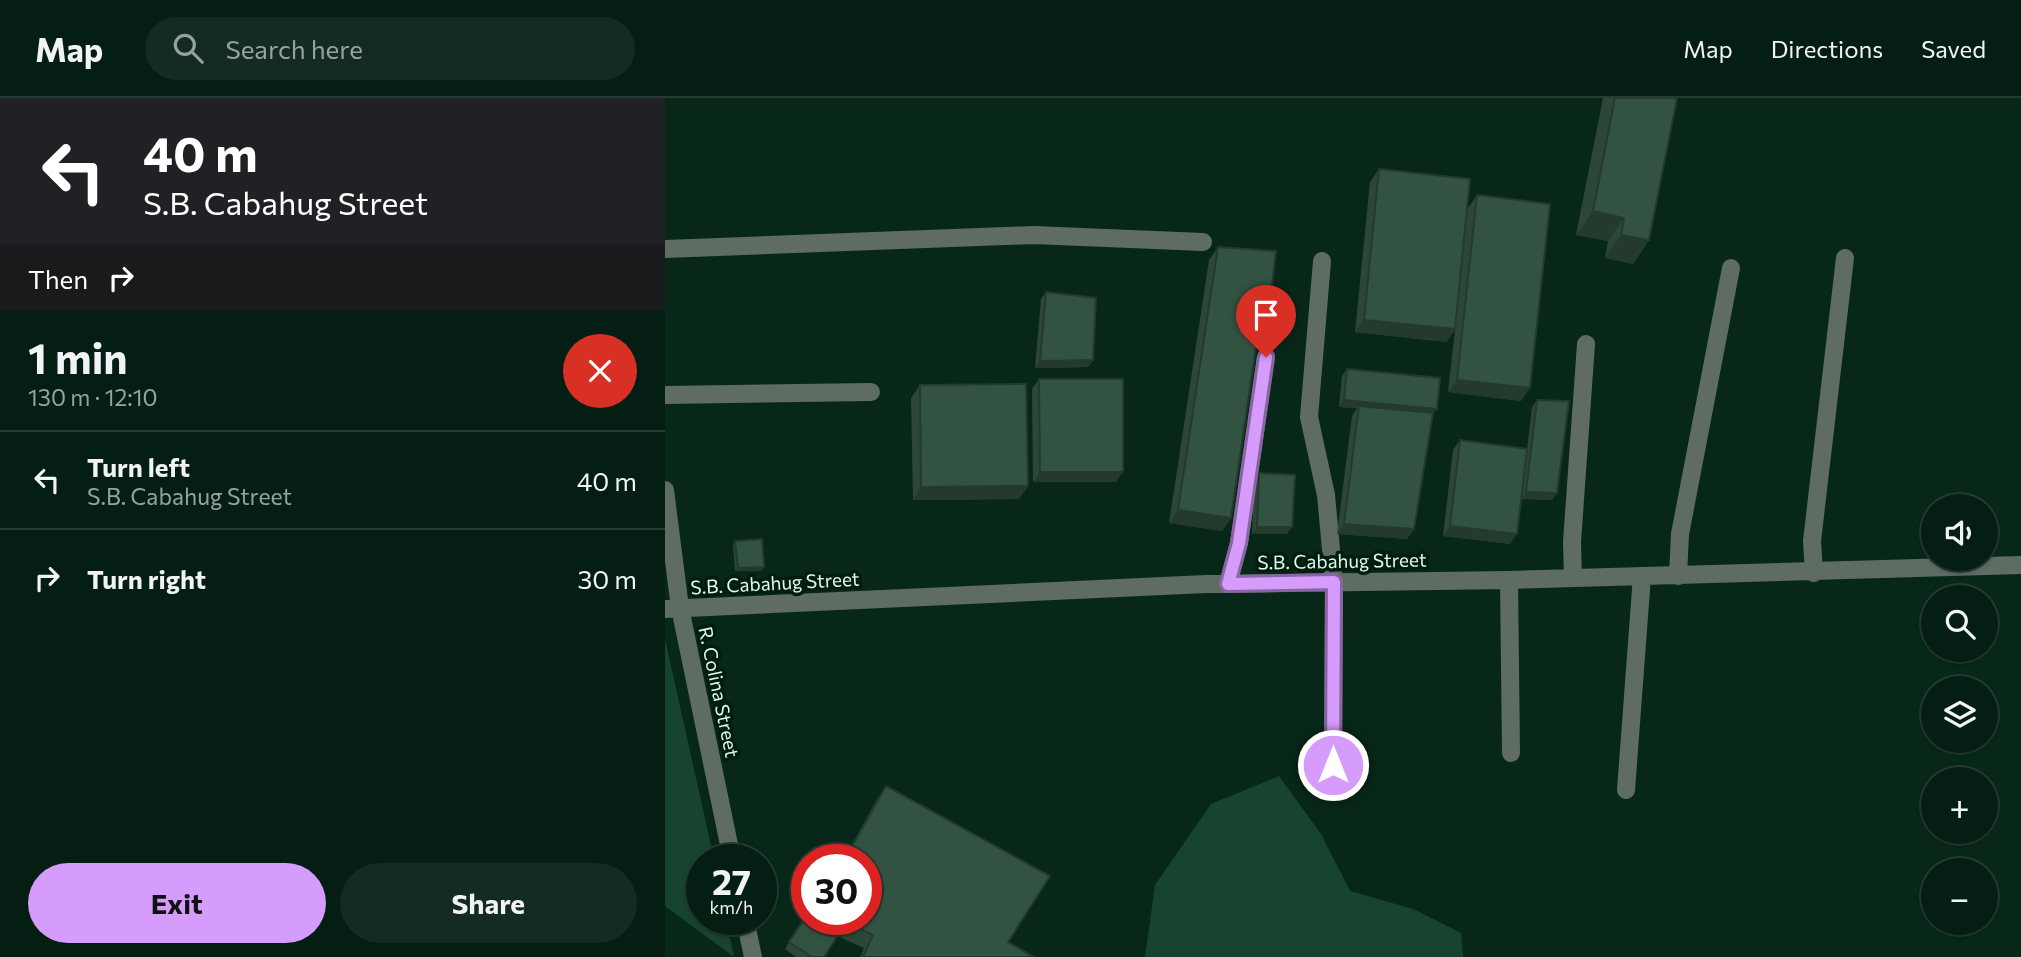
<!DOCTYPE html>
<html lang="en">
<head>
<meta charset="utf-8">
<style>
  body { margin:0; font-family:Commissioner,sans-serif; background:#132b21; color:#f1f3f6; height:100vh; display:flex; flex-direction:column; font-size:26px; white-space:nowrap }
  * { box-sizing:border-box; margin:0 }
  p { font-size:23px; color:#97a2a0 }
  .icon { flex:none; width:38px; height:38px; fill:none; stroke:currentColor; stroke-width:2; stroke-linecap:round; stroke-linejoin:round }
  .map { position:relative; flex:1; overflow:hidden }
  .panel { display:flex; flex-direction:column; background:#051e13; width:665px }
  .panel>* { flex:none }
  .banner { background:#202124; color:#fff; overflow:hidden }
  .buttons { position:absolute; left:1256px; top:396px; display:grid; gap:14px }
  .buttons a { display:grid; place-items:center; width:77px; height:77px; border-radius:50%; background:#051e13; box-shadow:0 2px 5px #0004,0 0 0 2px #263c33; font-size:35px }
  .speed { position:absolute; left:21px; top:746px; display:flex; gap:14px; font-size:35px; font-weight:700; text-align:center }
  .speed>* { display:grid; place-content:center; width:91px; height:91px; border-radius:50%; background:#051e13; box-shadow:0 2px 5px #0004,0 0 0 2px #263c33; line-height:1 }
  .speed small { font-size:18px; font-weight:400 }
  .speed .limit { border:10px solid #d22; background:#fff; color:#111 }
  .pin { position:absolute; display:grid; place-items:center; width:60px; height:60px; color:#fff; margin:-72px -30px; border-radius:50% 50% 50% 0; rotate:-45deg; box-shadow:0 0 7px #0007 }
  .pin .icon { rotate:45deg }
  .me { position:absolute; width:77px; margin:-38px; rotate:0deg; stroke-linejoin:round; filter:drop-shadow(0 0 5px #0008) }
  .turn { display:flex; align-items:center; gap:24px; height:147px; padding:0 28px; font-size:32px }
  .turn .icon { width:91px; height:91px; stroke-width:2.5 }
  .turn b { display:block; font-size:49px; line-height:60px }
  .then { display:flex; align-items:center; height:66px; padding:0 28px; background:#0003; gap:14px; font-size:26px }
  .round { display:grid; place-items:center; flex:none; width:74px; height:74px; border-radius:37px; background:#132b21 }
  .summary { display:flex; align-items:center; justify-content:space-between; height:119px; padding:0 28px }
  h1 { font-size:42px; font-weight:700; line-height:52px }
  .primary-button { display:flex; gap:14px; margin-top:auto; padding:14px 28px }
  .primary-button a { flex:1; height:80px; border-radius:42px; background:#d59cfb; color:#111; font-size:28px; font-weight:700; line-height:80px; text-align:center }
  .primary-button a+a { background:#132b21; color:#f1f3f6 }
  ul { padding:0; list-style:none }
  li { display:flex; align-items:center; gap:21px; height:98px; padding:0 28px; border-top:2px solid #263c33 }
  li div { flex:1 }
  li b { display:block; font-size:26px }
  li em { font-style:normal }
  header { display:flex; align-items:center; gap:42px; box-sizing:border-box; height:98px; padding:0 35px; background:#051e13; border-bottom:2px solid #263c33 }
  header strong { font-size:33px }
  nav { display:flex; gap:38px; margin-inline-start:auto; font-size:24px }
  .search { width:490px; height:63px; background:#132b21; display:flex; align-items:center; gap:18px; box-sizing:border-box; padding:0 24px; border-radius:38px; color:#97a2a0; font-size:26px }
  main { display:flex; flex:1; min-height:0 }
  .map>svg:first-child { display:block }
</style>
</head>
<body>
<header>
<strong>Map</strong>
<div class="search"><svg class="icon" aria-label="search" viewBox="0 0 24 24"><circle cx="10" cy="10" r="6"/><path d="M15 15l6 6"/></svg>Search here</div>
<nav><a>Map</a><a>Directions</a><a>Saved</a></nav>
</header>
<main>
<section class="panel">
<div class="banner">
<div class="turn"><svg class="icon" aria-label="left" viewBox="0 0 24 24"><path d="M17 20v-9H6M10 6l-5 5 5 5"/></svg><div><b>40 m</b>S.B. Cabahug Street</div></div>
<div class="then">Then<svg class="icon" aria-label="right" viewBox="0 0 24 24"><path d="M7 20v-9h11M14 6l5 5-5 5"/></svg></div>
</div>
<div class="summary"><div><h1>1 min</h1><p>130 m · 12:10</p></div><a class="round" style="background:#d93025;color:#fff"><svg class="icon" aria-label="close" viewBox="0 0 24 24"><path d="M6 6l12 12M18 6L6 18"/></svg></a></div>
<ul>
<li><svg class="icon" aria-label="left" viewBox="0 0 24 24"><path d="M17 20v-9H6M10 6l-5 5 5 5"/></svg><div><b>Turn left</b><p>S.B. Cabahug Street</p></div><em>40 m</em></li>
<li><svg class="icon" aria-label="right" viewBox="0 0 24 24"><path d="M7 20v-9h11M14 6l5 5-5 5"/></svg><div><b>Turn right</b></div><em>30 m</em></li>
</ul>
<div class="primary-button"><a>Exit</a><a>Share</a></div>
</section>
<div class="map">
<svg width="1356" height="859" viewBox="0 0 1356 859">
  <rect width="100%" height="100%" fill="#072819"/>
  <path fill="#17442f" d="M0,541L49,761H37V821H61L69,859L0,808Z
    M614,678L656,736L685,793L748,811L796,835L798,859H480L490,787L546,706Z"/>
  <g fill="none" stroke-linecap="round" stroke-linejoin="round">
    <path stroke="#5e6c64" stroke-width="18" d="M0,151L369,137L538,144
      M657,163L644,319L661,397L669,484L668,667
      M0,297L206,294
      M0,392L15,510L67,761
      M1149,475L1147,443L1180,160
      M1013,478L1015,436L1066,170
      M908,480L907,444L921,246
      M844,482L846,655
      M563,486L574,445L601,259
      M0,511L541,486L844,482L1356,467
      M961,692L977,478
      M80,821L88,859"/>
  </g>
  <path fill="#2c4739" d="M938,0H1012L984,142L968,166L940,160L943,143L911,137Z
    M714,71L803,110L812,97L856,303L783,294L790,232L781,244L690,234L705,84Z
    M553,149L597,209L566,420L557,433L504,425L544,162Z
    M381,194L428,262L423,269L370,270L376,201Z
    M682,271L768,317L749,431L742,441L672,436L687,318L692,310L674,309L677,278Z
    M374,281L451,384H368L367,291Z
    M255,287L363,388L354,401L248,402L246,300Z
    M872,302L887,402L856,401L845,446L778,438L788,352L795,342L860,369L867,309Z
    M594,375L622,436H587L589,382Z
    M70,443L96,473H70L68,446Z
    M221,688L343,844L369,859H195L199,850L172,838L159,859H131L120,851L142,816L173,829L177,821H201V761H179L212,701Z"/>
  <path fill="#243a2e" d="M928,113L959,120L943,143L911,137Z
    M956,137L984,142L968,166L940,160Z
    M599,194L606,196L597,209L590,206Z
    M699,222L790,231L781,244L690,234Z
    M428,262L423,269L370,270L375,263Z
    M792,282L865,290L856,303L783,294Z
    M679,302L772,311L767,318L694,308L692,310L674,309Z
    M375,374H458L451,384H368Z
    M363,388L354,401L248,402L256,389Z
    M861,394L892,395L887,402L856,401Z
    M513,412L566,420L557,433L504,425Z
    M679,426L749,431L742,441L672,436Z
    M785,428L852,436L845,446L778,438Z
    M592,429H627L622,436H587Z
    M99,469L96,473H70L73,470Z"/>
  <path fill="#335342" stroke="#243a2e" stroke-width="2" d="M950,0H1012L984,142L956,137L959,120L928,113Z
    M714,71L805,81L790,231L699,222Z
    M812,97L885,106L865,290L792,282Z
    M553,149L611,153L606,196L599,194L566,420L513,412Z
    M381,194L431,200L428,262L375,263Z
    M682,271L775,280L772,311L679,302Z
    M374,281H458V374H375Z
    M361,286L363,388L256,389L255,287Z
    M872,302L904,303L892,395L861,394Z
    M694,308L768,315L749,431L679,426Z
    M795,342L862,351L852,436L785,428Z
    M594,375L630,377L627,429H592Z
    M97,441L99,469L73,470L70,443Z
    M221,688L385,778L343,844L369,859H198L208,837L178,823L179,821H201V761H180Z
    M142,817V821H159L176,832L159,859H147L124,844Z"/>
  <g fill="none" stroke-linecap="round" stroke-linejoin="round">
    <defs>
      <path id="route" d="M601,259L574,445L563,486L669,484L668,667"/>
    </defs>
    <use href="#route" stroke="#8a65a3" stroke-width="18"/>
    <use href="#route" stroke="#d59cfb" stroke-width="12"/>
  </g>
  <g text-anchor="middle" stroke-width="7" stroke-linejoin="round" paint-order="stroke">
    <g font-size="19" fill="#e5f7ed" stroke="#001e10">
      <text transform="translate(677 463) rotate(-1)" y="7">S.B. Cabahug Street</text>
      <text transform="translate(110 485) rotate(-3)" y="7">S.B. Cabahug Street</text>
      <text transform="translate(54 594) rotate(78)" y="7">R. Colina Street</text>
    </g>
  </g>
</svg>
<div class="buttons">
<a><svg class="icon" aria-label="sound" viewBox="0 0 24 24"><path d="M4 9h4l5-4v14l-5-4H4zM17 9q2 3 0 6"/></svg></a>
<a><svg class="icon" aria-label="search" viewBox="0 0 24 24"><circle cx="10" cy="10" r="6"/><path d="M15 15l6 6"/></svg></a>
<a><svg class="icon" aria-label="layers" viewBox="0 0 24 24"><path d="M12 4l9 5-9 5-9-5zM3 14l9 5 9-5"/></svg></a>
<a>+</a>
<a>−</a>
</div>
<div class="speed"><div>27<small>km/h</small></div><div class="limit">30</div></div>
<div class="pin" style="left:601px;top:259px;background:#d93025"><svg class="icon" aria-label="arrive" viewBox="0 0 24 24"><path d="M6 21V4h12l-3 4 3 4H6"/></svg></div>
<svg class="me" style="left:668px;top:667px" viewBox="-20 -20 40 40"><circle r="17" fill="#d59cfb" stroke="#fff" stroke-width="3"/><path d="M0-11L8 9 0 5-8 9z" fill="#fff"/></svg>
</div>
</main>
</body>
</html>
